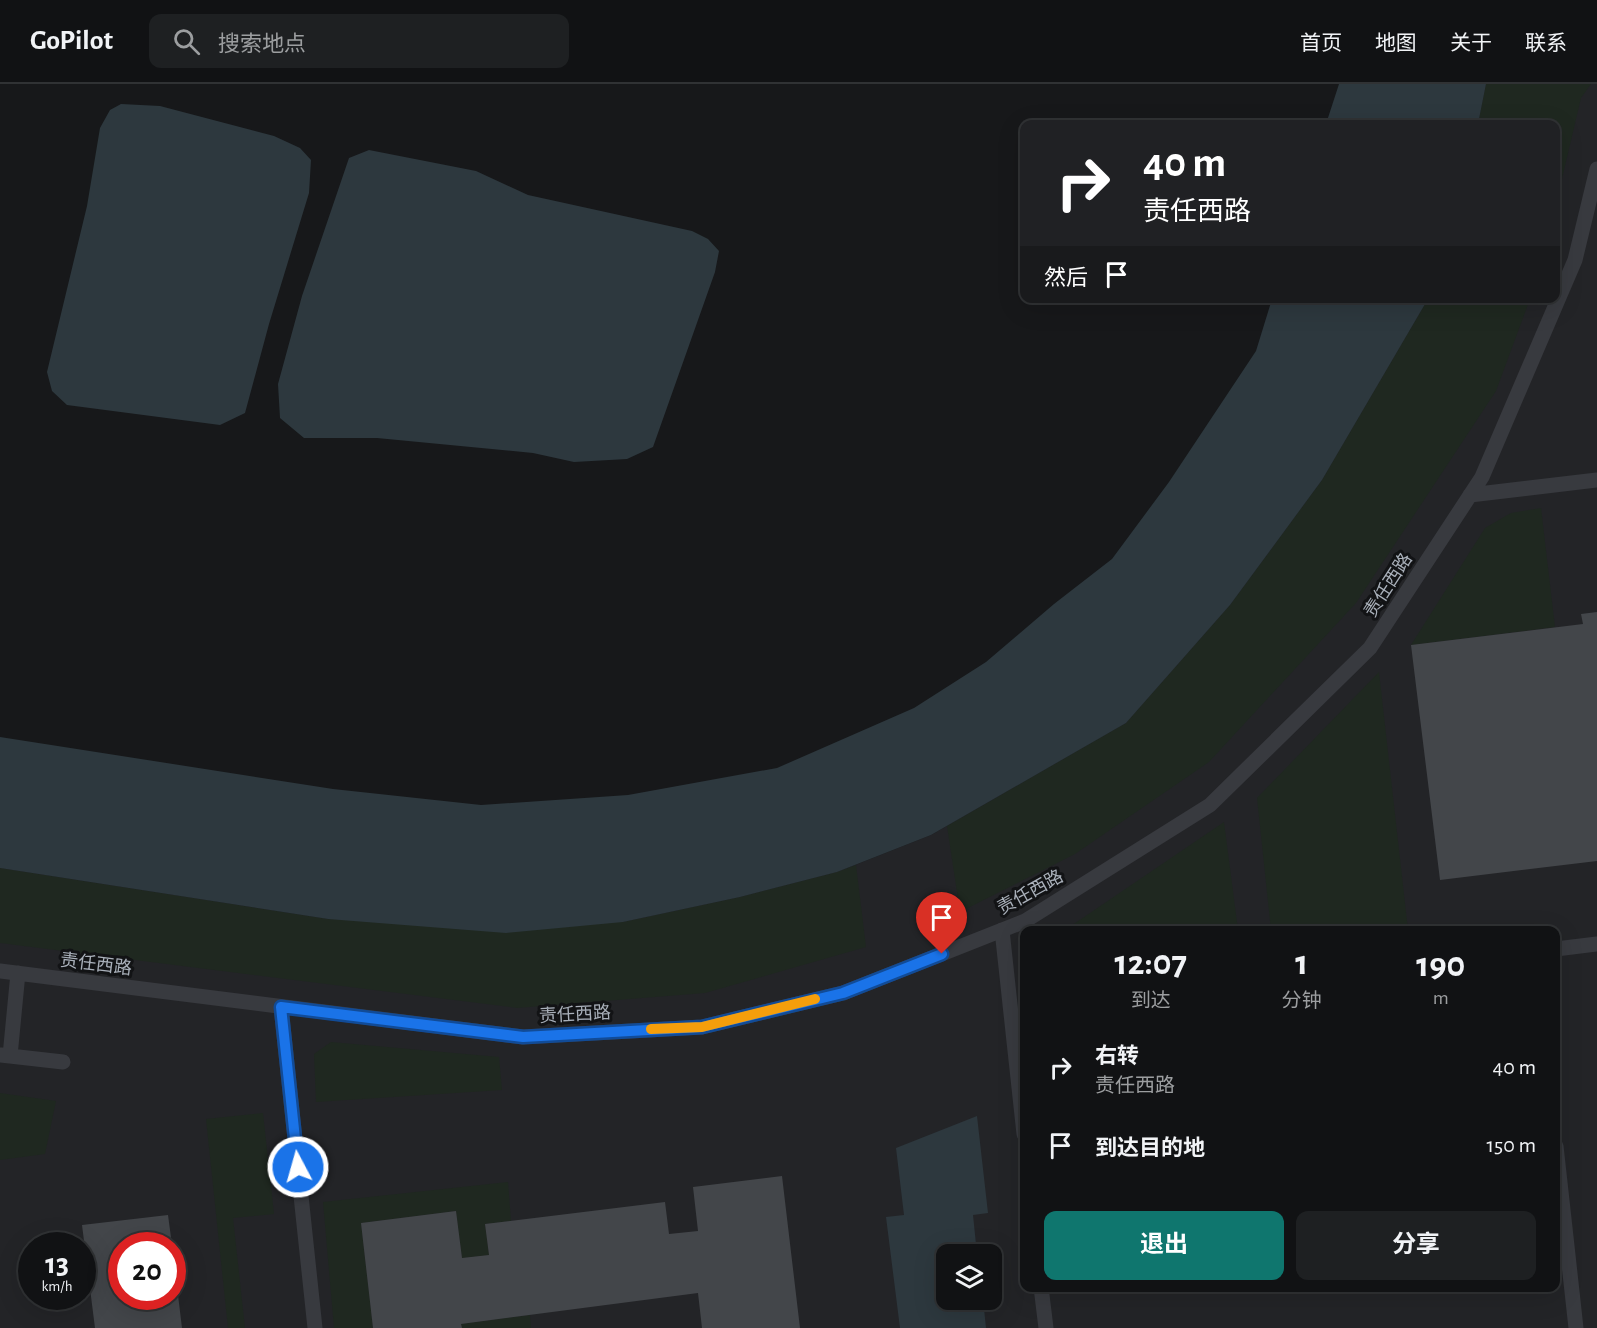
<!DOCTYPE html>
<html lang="zh">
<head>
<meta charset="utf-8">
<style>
  body { margin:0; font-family:"Alegreya Sans","Noto Sans SC",sans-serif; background:#1e2022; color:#f1f3f6; height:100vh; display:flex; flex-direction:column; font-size:22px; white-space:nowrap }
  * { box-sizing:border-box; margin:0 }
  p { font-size:20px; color:#9c9ea0 }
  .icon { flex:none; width:33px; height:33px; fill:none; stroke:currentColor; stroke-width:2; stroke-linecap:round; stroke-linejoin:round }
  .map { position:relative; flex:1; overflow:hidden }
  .drawer { position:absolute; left:1020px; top:842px; width:540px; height:366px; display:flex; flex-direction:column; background:#111214; border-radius:12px; box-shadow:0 6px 24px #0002,0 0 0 2px #303234 }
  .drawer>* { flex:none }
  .banner { position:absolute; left:1020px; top:36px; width:540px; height:183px; border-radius:12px; box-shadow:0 6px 24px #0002,0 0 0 2px #303234; background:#202124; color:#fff; overflow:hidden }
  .fabs { position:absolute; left:936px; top:1160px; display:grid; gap:12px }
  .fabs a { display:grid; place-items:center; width:66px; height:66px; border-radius:12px; background:#111214; box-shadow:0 6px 24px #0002,0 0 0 2px #303234; font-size:30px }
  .speed { position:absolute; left:18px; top:1148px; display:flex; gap:12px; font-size:30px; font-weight:700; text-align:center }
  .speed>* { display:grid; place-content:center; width:78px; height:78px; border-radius:50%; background:#111214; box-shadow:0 6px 24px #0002,0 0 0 2px #303234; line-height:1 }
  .speed small { font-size:15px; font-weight:400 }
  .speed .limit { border:9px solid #d22; background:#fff; color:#111 }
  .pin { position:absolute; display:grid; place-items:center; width:51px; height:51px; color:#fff; margin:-62px -26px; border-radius:50% 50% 50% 0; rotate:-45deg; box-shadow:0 0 6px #0007 }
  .pin .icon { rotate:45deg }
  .me { position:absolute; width:66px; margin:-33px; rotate:354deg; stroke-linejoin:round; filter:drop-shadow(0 0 4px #0008) }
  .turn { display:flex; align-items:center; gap:21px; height:126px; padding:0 24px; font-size:27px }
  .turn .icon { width:78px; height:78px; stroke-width:2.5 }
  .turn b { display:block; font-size:42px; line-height:51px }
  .then { display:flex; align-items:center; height:57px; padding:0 24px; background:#0003; gap:12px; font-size:22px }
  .eta { display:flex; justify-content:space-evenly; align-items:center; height:102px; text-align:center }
  .eta b { font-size:36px; font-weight:700; line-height:42px }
  .primary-button { display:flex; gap:12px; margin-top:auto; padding:12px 24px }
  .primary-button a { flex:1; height:69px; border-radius:12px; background:#0f766e; color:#fff; font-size:24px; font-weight:700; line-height:69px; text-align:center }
  .primary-button a+a { background:#1e2022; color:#f1f3f6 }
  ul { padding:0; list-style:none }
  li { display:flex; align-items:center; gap:18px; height:78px; padding:0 24px }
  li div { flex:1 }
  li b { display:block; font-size:22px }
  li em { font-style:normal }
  header { display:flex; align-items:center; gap:36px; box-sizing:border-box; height:84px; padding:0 30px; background:#111214; border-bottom:2px solid #303234 }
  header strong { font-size:28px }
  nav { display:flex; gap:33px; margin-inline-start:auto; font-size:21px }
  .search { width:420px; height:54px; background:#1e2022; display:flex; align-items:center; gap:15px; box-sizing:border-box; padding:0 21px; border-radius:12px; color:#9c9ea0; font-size:22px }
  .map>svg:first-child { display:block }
</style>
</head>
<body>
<header>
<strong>GoPilot</strong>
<div class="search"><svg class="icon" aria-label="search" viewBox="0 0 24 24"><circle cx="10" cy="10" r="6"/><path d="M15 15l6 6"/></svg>搜索地点</div>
<nav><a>首页</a><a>地图</a><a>关于</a><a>联系</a></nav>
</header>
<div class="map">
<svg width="1597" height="1244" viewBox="0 0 1597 1244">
  <rect width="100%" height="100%" fill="#17181a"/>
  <path fill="#232427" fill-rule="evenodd" d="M1486,0H1597V1244H0V784L328,835L623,838L740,813L837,788L931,751L1126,639L1230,521L1322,396L1428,215L1556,214V40H1478ZM1024,846H1556V1203H1024ZM32,1161H82V1212H32ZM122,1161H172V1212H122ZM946,1170H992V1215H946Z"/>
  <path fill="#1f2820" d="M1486,0H1591L1581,14L1556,120V40H1478Z
    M1428,215H1530L1496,307L1356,519L1209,678L1075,770L960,828L947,742L1126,639L1230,521L1322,396Z
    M1541,424L1555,543L1411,561L1485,444L1511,429Z
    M1379,588L1408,846H1271L1257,714Z
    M1224,738L1238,846H1065Z
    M856,781L866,863L705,909L517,924L0,859V784L328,835L623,838L740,813L837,788Z
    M331,958L499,973L502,1006L316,1018L314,970Z
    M0,1009L56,1017L45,1070L0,1076Z
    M263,1029L274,1130L233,1134L245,1244H228L206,1035Z
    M508,1098L511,1137L485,1140L489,1171L462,1174L456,1127L361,1139L373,1244H334L323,1118Z
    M530,1231L531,1244H462L461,1240Z"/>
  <path fill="#2d383e" d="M1339,0H1486L1478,40H1326Z
    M121,20L160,22L274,52L300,64L311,76L309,109L269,240L245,329L220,341L67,321L52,307L47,288L87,122L100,44L110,26Z
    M369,66L476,87L528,111L692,147L708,155L719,167L715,188L653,363L627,375L574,378L533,369L377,354H304L280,334L278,300L302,212L349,74Z
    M1272,215H1428L1322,396L1230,521L1126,639L931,751L837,788L740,813L623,838L506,849L328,835L0,784V653L333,705L481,721L628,711L777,684L914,624L986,578L1054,520L1112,475L1169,398L1256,267Z
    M977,1032L988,1129L973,1131L977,1170H946V1215H983L986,1244H900L886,1133L904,1131L896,1064Z"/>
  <path fill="#43464a" d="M1597,528V777L1440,796L1411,561L1583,540L1581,530Z
    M782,1092L800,1244H702L698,1209L461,1240L462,1244H373L361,1139L456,1127L462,1174L489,1171L485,1140L665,1118L669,1150L698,1147L693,1103Z
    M168,1131L172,1161H122V1212H172L174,1178L182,1244H95L82,1141Z"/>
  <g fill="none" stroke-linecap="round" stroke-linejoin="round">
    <path stroke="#383a3f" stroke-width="15" d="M1470,411L1597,396
      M1002,846L1024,1050
      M1556,865L1597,860
      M0,887L523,953L702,943L843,909L1025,837L1210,721L1370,564L1482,393L1575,176L1597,85
      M281,923L315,1244
      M1,971L63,978
      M10,972L18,889
      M1556,1062L1576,1244
      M1041,1203L1046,1244"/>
  </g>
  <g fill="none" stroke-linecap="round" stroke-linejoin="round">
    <defs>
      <path id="route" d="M298,1083L281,923L523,953L702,943L843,909L942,870"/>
    </defs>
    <use href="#route" stroke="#114b97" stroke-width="15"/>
    <use href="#route" stroke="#1a73e8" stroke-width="10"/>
    <path stroke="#f59e0b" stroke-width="10" d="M651,945L702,943L815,915"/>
  </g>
  <g text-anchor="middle" stroke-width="6" stroke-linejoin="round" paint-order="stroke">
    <g font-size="18" fill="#a9b0ba" stroke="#121315">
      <text transform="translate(1388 501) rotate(-57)" y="6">责任西路</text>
      <text transform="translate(1030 808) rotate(-29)" y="6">责任西路</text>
      <text transform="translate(96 880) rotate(7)" y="6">责任西路</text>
      <text transform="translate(575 930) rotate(-3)" y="6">责任西路</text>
    </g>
  </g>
</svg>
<div class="fabs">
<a><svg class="icon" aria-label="layers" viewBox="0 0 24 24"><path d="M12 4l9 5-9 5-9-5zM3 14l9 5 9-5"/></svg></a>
</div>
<div class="speed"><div>13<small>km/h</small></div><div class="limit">20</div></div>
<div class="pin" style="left:942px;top:870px;background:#d93025"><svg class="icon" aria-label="arrive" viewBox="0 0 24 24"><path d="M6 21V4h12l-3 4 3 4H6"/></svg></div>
<svg class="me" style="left:298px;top:1083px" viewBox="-20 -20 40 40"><circle r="17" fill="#1a73e8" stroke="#fff" stroke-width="3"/><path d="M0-11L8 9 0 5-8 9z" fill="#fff"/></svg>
<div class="banner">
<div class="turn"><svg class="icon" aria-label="right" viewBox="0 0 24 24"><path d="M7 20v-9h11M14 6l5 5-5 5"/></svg><div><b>40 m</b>责任西路</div></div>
<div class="then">然后<svg class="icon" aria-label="arrive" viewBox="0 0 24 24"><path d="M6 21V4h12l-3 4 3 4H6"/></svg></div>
</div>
<section class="drawer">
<div class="eta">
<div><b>12:07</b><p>到达</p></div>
<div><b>1</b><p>分钟</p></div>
<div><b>190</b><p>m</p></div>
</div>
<ul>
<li><svg class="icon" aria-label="right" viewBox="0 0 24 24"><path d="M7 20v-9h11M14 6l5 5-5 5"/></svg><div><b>右转</b><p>责任西路</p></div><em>40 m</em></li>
<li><svg class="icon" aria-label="arrive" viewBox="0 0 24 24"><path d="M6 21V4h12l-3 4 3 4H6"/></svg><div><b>到达目的地</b></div><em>150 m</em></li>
</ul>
<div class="primary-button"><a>退出</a><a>分享</a></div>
</section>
</div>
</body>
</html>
